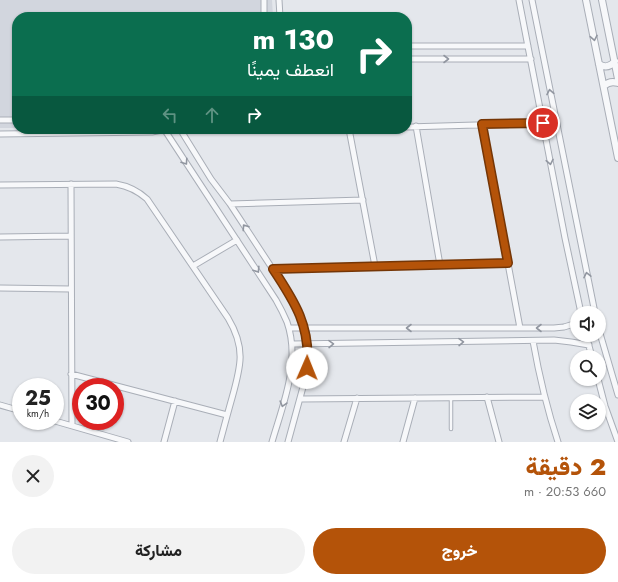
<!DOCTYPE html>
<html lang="ar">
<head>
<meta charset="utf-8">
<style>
  body { margin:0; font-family:Jost,Vazirmatn,sans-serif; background:#f2f2f2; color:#222; direction:rtl; height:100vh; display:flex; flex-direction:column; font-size:15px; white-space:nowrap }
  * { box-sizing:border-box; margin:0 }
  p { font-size:13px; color:#767676 }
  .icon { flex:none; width:22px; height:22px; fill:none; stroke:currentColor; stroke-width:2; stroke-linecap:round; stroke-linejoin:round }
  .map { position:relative; height:442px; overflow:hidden; direction:ltr }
  .details { display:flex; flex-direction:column; background:#fff; flex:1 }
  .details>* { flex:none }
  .hud { position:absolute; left:12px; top:12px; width:400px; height:122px; border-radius:16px; box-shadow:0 1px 3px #0004; direction:rtl; background:#0b6e4f; color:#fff; overflow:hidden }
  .controls { position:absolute; left:570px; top:306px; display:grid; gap:8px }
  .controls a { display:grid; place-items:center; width:36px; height:36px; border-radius:50%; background:#fff; box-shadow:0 1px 3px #0004; font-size:20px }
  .speed { position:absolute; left:12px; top:378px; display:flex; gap:8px; font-size:20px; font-weight:700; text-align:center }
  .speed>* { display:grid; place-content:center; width:52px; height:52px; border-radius:50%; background:#fff; box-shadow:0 1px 3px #0004; line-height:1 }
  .speed small { font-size:10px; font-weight:400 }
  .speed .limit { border:6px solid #d22; background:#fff; color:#111 }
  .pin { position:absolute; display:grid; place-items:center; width:34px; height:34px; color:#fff; margin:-17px; border:2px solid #fff; border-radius:50%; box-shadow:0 1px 4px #0007 }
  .me { position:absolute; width:44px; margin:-22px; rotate:1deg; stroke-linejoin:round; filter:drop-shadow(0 0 3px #0008) }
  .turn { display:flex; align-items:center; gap:14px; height:84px; padding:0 12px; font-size:18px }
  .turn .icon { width:52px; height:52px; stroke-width:2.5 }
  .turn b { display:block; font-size:28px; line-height:34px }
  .lanes { display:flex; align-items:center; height:38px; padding:0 12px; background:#0003; justify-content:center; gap:20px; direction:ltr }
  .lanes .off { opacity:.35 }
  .round { display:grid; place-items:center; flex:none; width:42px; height:42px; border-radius:21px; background:#f2f2f2 }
  .head { display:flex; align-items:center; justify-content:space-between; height:68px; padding:0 12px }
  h1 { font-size:24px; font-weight:800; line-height:30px; color:#b45309 }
  .cta { display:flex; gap:8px; margin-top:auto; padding:8px 12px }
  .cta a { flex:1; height:46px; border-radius:24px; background:#b45309; color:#fff; font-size:16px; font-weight:800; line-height:46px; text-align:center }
  .cta a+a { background:#f2f2f2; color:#222 }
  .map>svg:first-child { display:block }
</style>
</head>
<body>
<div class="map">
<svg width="618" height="442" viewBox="0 0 618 442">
  <rect width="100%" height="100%" fill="#e4e7ec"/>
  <path fill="#d2d6de" d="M0,0H272L273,17H17V128H0Z"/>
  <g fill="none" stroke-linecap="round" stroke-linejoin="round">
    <defs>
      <path id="service" d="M451,429V398"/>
      <path id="minor" d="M264,0V17
        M279,0L280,17
        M519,0L565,238L581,313
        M532,0L595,313
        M407,46H528
        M407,59H531
        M0,120H17
        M482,124L520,328
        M416,126L440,265
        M407,127L543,123
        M164,129L276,300C280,307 284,315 287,322C301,362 283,404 272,442
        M180,129L211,179L230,204L289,294L298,310L305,328L307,344L308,360L306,376L288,442
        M349,129L375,266
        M0,134L152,132L167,129
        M71,184L72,425
        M0,185L116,184C128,186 137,190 147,199L228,318C246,348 241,366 232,398C228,412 224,427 220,442
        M230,204L363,200
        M0,237L71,236
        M193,266L237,240
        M273,269L508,263
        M0,288L71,289
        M289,328H554L564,327L577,323
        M599,330L618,395
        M586,335L592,357
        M533,341C539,375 547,409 558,442
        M292,344L554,340L571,342L589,345
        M71,374L227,415
        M598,379L605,406L618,442
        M487,397L499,442
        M300,399L544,397
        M0,405L21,411
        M55,421L128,442
        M164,442L175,401
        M344,442L357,398
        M403,442L415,398"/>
      <path id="tertiary" d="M586,0L618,158
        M602,0L618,79
        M599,64C605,68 610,67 615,61
        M604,86C608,82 612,81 618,83"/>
    </defs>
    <use href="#service" stroke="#a9aeb7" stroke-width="4.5"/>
    <use href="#minor" stroke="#a9aeb7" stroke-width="7"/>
    <use href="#tertiary" stroke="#a9aeb7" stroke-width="8"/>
    <use href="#service" stroke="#f7f8fa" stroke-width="2.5"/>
    <use href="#minor" stroke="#f7f8fa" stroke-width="5"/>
    <use href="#tertiary" stroke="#f7f8fa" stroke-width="6"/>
  </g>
  <defs><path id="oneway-chevron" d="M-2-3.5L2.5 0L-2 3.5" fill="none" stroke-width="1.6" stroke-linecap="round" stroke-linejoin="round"/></defs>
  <g stroke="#9196a0">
    <use href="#oneway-chevron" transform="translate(594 38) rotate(79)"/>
    <use href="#oneway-chevron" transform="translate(446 59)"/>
    <use href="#oneway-chevron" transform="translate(550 92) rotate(-101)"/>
    <use href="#oneway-chevron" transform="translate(185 162) rotate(56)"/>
    <use href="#oneway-chevron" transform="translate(550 162) rotate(79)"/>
    <use href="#oneway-chevron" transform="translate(245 227) rotate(-124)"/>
    <use href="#oneway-chevron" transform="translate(257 270) rotate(57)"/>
    <use href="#oneway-chevron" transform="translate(587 275) rotate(-102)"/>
    <use href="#oneway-chevron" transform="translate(409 328) rotate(-180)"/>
    <use href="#oneway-chevron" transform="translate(539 328) rotate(-180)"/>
    <use href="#oneway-chevron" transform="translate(461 342) rotate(-1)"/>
    <use href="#oneway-chevron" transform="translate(331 344) rotate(-1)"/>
    <use href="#oneway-chevron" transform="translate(283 404) rotate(106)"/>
  </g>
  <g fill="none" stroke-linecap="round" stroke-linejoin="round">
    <defs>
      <path id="route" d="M307,368C311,327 295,302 273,269L508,263L482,124L543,123"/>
    </defs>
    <use href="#route" stroke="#753606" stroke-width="10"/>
    <use href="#route" stroke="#b45309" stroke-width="7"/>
  </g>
</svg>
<div class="controls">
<a><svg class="icon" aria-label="sound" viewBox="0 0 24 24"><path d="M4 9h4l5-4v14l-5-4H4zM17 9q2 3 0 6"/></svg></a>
<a><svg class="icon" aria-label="search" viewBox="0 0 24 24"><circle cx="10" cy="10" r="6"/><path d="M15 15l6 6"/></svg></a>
<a><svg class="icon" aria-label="layers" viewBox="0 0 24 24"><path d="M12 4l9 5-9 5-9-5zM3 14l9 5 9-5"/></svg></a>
</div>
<div class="speed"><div>25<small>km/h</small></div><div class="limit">30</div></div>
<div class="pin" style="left:543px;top:123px;background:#d93025"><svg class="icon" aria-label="arrive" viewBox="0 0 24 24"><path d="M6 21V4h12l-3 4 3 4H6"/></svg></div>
<svg class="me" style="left:307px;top:368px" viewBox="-20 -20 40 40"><circle r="19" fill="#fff"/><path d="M0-13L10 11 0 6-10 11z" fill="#b45309"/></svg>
<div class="hud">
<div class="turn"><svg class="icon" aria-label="right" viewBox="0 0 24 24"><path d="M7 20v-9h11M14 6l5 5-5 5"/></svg><div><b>130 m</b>انعطف يمينًا</div></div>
<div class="lanes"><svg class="icon off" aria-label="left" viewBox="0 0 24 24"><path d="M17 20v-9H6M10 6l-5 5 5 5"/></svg><svg class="icon off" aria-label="ahead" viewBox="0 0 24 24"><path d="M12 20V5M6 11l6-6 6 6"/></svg><svg class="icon" aria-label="right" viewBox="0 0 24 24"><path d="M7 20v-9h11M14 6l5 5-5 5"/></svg></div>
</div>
</div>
<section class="details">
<div class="head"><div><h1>2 دقيقة</h1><p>660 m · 20:53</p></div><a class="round"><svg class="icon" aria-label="close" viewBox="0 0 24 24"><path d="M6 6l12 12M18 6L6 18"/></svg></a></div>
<div class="cta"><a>خروج</a><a>مشاركة</a></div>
</section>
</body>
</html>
